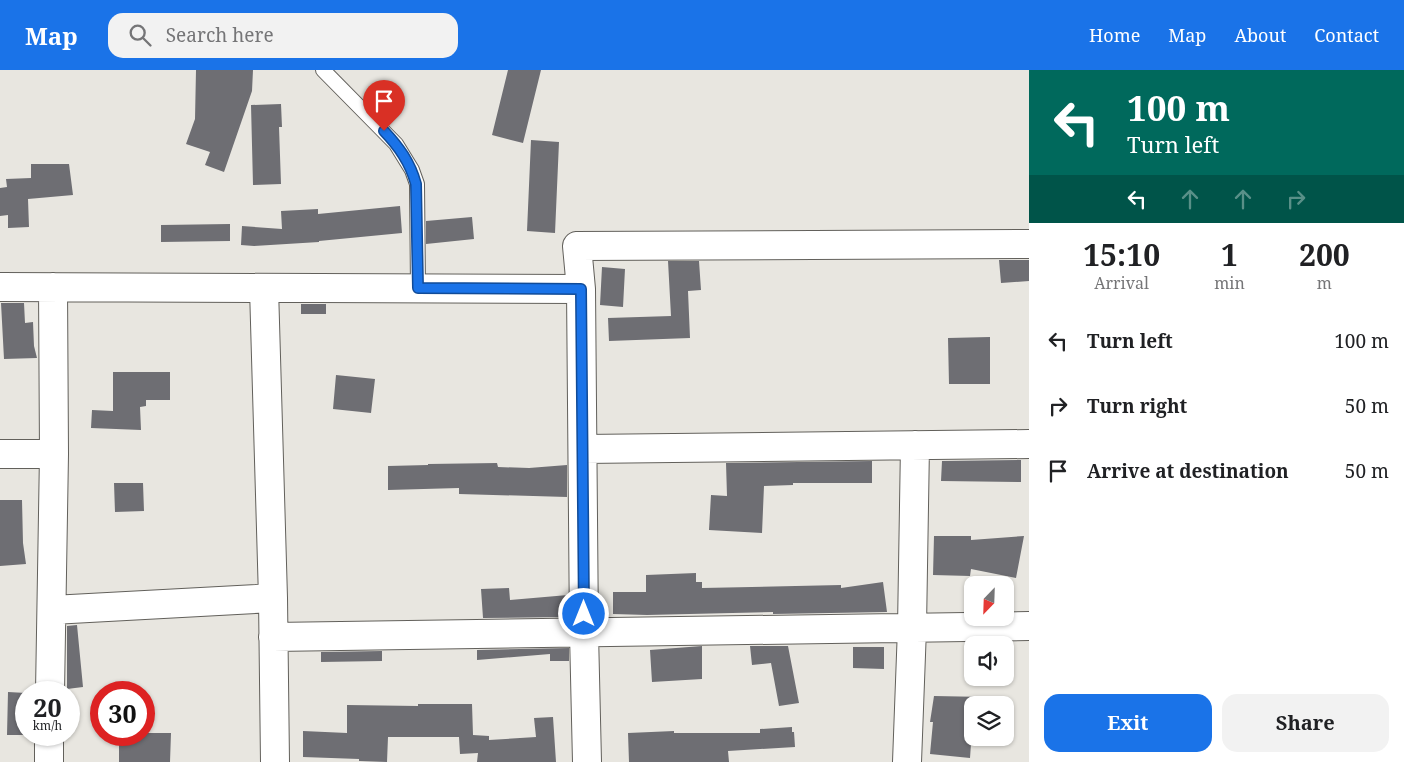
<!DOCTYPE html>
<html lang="en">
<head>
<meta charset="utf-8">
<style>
  body { margin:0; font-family:"Noto Serif",serif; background:#f2f2f2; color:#202124; height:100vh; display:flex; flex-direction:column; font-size:19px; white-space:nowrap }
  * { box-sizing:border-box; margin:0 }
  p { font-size:16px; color:#757577 }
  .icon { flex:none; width:28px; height:28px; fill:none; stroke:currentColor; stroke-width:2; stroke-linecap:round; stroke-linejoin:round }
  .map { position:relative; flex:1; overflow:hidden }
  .drawer { display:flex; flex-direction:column; background:#fff; width:375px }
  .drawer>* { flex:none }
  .hud { background:#00695c; color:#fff; overflow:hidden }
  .needle { width:32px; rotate:203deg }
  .controls { position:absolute; left:964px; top:506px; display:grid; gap:10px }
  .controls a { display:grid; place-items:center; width:50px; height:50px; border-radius:10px; background:#fff; box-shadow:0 1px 4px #0004; font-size:25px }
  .speed { position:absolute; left:15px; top:611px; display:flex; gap:10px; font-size:25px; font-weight:700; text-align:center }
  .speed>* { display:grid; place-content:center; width:65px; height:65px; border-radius:50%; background:#fff; box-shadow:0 1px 4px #0004; line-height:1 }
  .speed small { font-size:12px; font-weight:400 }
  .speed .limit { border:8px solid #d22; background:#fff; color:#111 }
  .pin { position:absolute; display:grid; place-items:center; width:42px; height:42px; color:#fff; margin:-51px -21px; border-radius:50% 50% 50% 0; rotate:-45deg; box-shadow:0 0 5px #0007 }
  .pin .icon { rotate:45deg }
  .me { position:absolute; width:55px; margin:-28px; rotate:0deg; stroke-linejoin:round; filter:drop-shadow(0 0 4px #0008) }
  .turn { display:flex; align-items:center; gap:18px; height:105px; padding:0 15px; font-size:22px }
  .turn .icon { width:65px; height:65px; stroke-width:2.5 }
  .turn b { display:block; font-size:35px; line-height:42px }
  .lanes { display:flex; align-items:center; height:48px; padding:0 15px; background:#0003; justify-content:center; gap:25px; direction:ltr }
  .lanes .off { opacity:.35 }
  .eta { display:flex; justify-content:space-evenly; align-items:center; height:85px; text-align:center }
  .eta b { font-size:30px; font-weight:700; line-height:35px }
  .primary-button { display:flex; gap:10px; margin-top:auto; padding:10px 15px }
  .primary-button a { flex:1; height:58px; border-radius:15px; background:#1a73e8; color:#fff; font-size:20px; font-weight:700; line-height:58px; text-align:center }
  .primary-button a+a { background:#f2f2f2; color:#202124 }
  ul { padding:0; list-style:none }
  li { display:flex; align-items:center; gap:15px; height:65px; padding:0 15px }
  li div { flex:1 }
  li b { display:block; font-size:19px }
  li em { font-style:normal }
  header { display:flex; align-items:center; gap:30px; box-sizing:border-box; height:70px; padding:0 25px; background:#1a73e8; color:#fff }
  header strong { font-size:24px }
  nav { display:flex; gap:28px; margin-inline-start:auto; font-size:18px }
  .search { width:350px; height:45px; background:#f2f2f2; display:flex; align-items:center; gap:12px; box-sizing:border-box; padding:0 18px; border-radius:15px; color:#757577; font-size:19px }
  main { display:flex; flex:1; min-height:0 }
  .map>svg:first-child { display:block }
</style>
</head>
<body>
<header>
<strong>Map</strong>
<div class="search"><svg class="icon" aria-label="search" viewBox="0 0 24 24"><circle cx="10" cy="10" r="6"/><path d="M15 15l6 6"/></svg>Search here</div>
<nav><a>Home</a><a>Map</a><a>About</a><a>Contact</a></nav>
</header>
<main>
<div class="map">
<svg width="1029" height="692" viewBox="0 0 1029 692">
  <rect width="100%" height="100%" fill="#e8e6e0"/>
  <path fill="#6e6e73" d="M196,0H253L252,21L224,102L205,95L210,82L186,74L195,49Z
    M508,0H541L523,73L492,65Z
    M281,34L282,57H279L281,114L253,115L251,35Z
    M531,70L559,72L555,163L527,161Z
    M31,94H69L73,125L28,129L29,157L8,158V145L0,146V118L7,117L6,109L31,108Z
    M400,136L402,163L319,171V172L254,176L241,175L242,156L282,159L281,141L318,139V144Z
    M472,147L474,169L426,174V151Z
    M230,154V171L161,172V155Z
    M999,190H1029V211L1001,213Z
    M668,191H699L701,220L688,221L690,268L609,271L608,248L671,246Z
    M602,197L625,199L623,237L600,235Z
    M1,233H24L25,253L33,252L34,276L37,288L4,289Z
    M301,234H326V244H301Z
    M990,267V314H949L948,268Z
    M113,302H170V330H146V336L140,337L141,360L91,358L92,340L113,341Z
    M336,305L375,309L371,343L333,339Z
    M1021,390V412L941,411L942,391Z
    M872,391V413H793V415L764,416L762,463L709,460L711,425L727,426L726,393Z
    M497,393L498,397L529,398L567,395V427L459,424V418L388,420V396L428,395V394Z
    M114,413H143L144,441L115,442Z
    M0,430H22L23,473L26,494L0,496Z
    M934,466H971V470L1024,466L1016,508L971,499L970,506L933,505Z
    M696,503V512H702V518L841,515V518L883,512L887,542L773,544V542L647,545L613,544V522H646V505Z
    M509,518L510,530L568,525V547L483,548L481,519Z
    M77,555L83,617L67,619V556Z
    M702,576V609L652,612L650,580Z
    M750,576H788L799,633L779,636L771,593L752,595Z
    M853,577H884V599L853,598Z
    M569,578V591H550V584L477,590V580Z
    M382,581V591L321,592V582Z
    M8,622L26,623V665H7Z
    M934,626L986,627V635H972V660L970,688L930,684L933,652H930Z
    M418,634H472L473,665L489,666V670L536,667L534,648L553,647L556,692H477L478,683L460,684L459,667H388L387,692L359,691V689L303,687V661L347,663V635L418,636Z
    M792,657V662H794L795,677L728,681L729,692H629L628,663L674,661V663H760V659Z
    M144,663H171L170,692H119V665H144Z"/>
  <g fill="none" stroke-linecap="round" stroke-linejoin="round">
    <defs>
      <path id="lane" d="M323,0L396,74L412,100L417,114L418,218"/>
      <path id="street" d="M0,217L581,219
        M264,218L273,528L275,692
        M583,379L1029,374
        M0,384H54
        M52,540L273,528
        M273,567L1029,556
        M50,622L54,384L53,217
        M49,692V665
        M587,692L584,563L581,219L577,176L1029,174
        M907,692L912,558L915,375"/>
    </defs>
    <use href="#lane" stroke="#62605b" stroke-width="16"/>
    <use href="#street" stroke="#62605b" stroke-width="30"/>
    <use href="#lane" stroke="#fff" stroke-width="14"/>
    <use href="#street" stroke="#fff" stroke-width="28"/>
  </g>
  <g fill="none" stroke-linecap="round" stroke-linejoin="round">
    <defs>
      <path id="route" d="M384,61C399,77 410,92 416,114L418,218L581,219L584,544"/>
    </defs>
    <use href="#route" stroke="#114b97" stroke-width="12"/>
    <use href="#route" stroke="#1a73e8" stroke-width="9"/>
  </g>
</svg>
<div class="controls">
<a><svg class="needle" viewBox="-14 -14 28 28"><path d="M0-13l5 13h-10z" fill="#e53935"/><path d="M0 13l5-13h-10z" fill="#757577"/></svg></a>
<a><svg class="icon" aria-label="sound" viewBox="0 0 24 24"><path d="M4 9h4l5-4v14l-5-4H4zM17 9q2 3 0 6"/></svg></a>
<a><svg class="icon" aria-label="layers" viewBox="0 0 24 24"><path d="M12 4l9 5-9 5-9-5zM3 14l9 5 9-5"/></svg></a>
</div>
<div class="speed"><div>20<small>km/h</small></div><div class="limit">30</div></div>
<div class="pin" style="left:384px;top:61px;background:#d93025"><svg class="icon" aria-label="arrive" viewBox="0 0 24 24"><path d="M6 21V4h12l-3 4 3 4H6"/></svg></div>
<svg class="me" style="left:584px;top:544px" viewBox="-20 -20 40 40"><circle r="17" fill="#1a73e8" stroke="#fff" stroke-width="3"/><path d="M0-11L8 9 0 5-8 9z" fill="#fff"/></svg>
</div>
<section class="drawer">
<div class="hud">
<div class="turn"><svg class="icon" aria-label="left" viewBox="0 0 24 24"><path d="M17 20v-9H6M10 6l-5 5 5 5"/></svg><div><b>100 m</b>Turn left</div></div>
<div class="lanes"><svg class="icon" aria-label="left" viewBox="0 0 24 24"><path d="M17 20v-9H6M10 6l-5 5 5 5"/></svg><svg class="icon off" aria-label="ahead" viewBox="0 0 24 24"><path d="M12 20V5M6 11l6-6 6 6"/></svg><svg class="icon off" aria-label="ahead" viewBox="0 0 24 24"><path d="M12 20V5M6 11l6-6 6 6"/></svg><svg class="icon off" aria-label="right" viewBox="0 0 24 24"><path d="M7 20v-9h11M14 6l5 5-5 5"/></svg></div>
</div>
<div class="eta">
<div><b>15:10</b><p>Arrival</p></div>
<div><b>1</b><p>min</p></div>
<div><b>200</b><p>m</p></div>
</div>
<ul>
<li><svg class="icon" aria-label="left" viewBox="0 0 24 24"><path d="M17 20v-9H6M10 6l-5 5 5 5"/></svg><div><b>Turn left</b></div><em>100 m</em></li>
<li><svg class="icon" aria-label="right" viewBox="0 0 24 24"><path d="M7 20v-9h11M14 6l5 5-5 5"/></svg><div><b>Turn right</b></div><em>50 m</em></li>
<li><svg class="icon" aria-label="arrive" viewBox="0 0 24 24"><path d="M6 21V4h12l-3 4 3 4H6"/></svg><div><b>Arrive at destination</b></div><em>50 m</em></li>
</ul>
<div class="primary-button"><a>Exit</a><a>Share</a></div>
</section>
</main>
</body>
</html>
